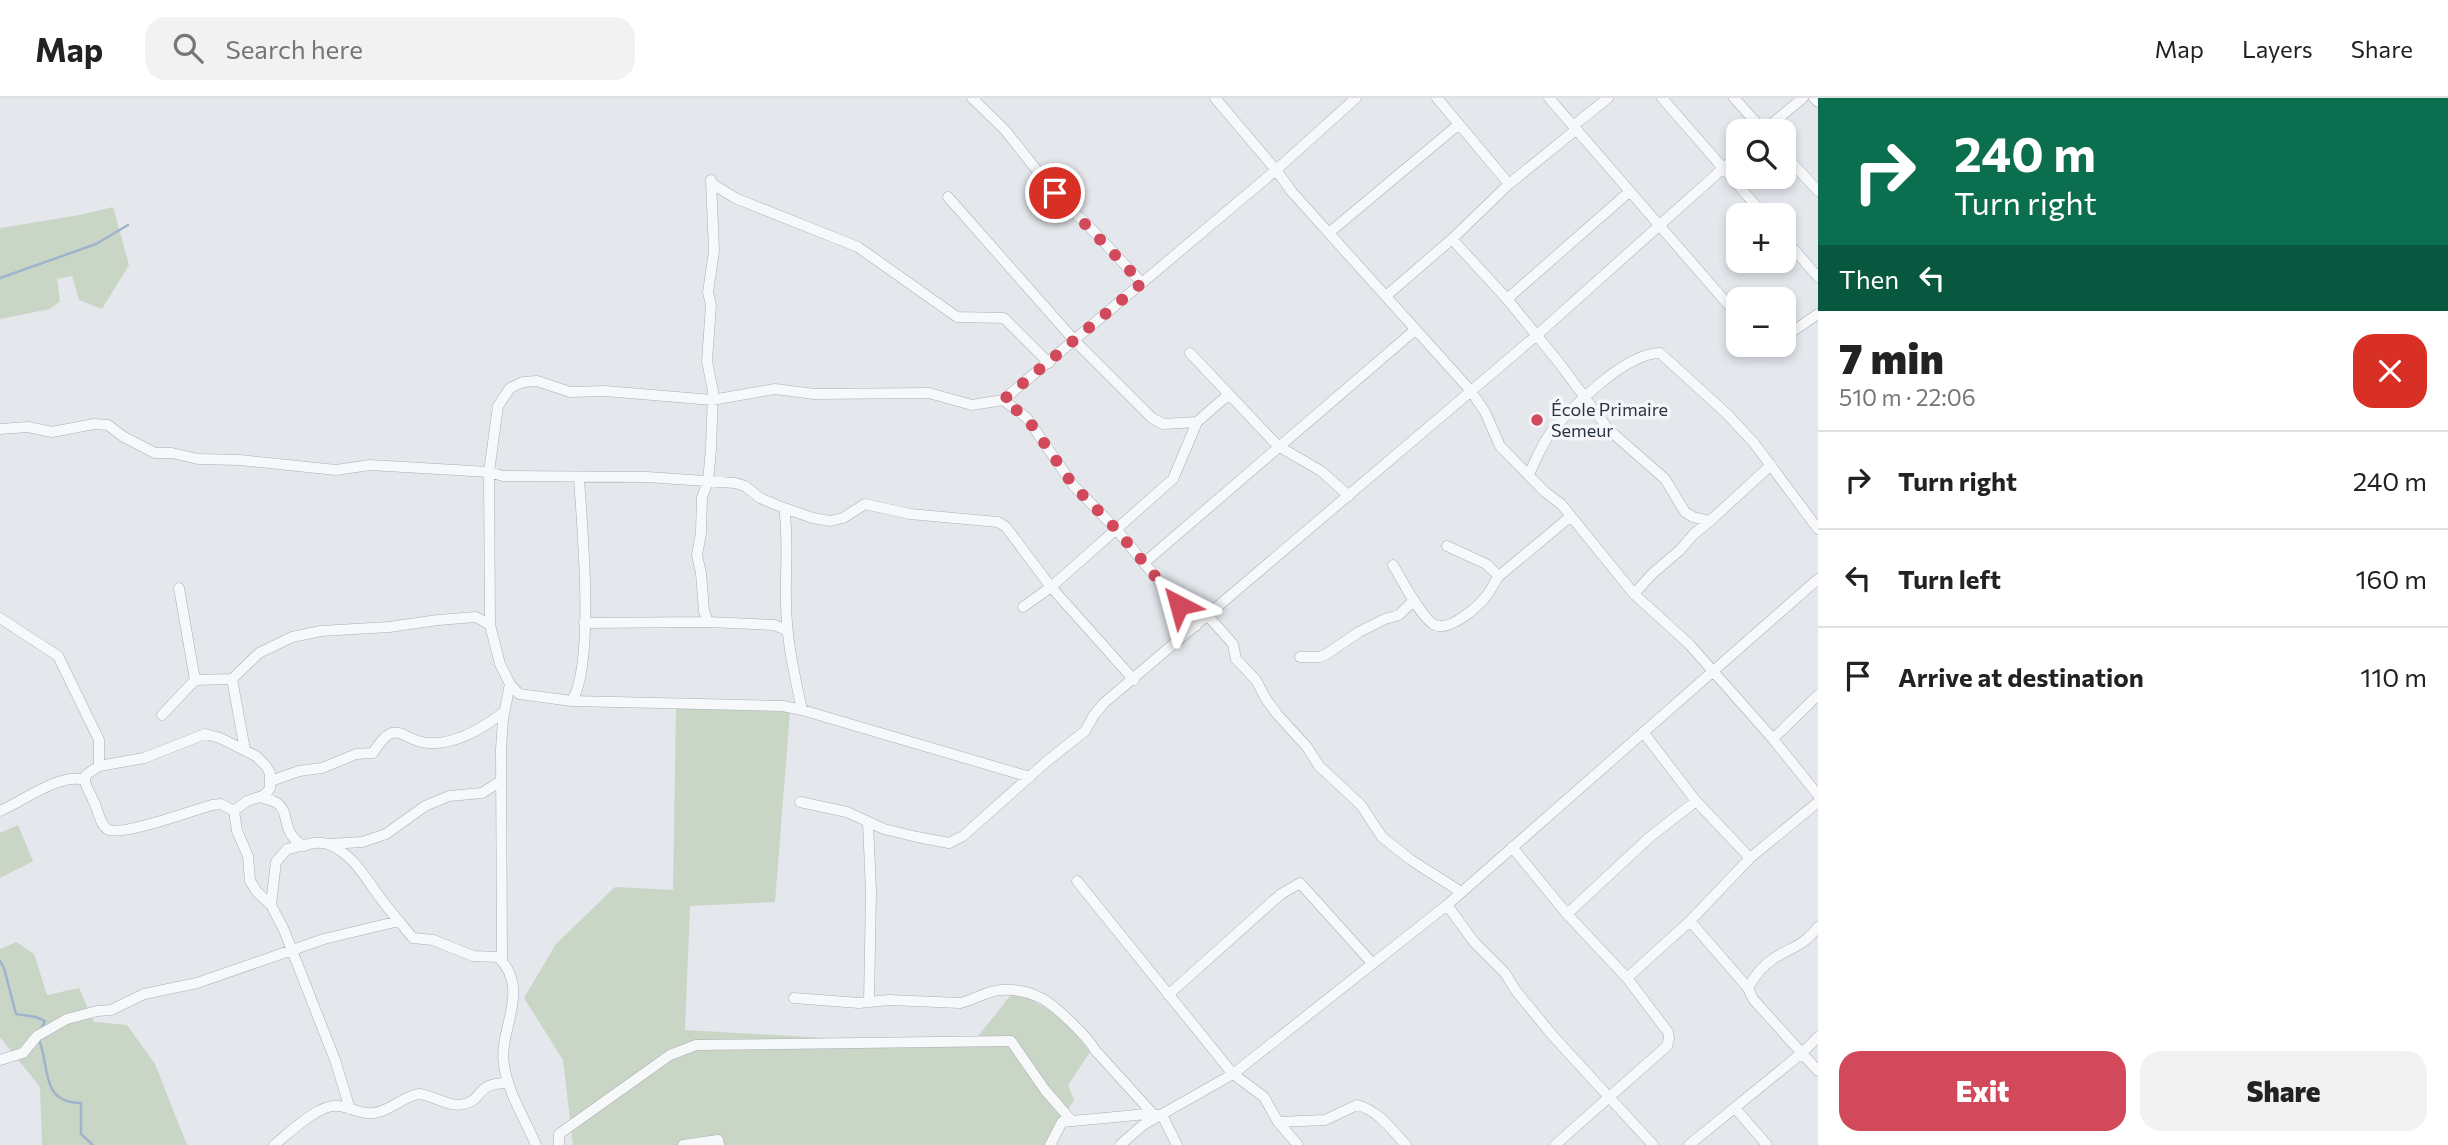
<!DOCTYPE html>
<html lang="en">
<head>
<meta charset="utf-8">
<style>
  body { margin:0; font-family:Commissioner,sans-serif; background:#f2f2f2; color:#222; height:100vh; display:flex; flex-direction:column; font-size:26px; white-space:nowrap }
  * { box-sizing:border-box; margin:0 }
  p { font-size:23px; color:#767676 }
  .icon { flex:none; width:38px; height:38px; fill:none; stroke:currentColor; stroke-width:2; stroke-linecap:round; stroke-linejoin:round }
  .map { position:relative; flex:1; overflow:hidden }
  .sheet { display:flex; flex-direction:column; background:#fff; width:630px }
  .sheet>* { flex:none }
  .top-card { background:#0b6e4f; color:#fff; overflow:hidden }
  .fabs { position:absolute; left:1726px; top:21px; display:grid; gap:14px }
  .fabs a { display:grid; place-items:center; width:70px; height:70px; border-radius:14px; background:#fff; box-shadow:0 4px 10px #0003; font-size:35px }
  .pin { position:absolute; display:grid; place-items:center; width:60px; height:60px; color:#fff; margin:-30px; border:4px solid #fff; border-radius:50%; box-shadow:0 2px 7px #0007 }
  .me { position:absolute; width:77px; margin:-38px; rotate:321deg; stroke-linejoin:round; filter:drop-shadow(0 0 5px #0008) }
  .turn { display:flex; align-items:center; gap:24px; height:147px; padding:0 21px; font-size:32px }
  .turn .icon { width:91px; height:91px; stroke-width:2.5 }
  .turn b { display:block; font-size:49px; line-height:60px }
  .then { display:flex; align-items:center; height:66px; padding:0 21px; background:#0003; gap:14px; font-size:26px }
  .round { display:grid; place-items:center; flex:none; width:74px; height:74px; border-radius:21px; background:#f2f2f2 }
  .head { display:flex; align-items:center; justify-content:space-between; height:119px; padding:0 21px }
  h1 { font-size:42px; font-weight:800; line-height:52px }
  .button { display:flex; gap:14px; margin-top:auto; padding:14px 21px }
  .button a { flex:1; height:80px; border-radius:21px; background:#d1495b; color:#fff; font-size:28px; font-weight:800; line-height:80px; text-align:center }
  .button a+a { background:#f2f2f2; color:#222 }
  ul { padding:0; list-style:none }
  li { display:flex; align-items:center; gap:21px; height:98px; padding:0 21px; border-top:2px solid #e0e0e0 }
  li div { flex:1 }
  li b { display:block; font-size:26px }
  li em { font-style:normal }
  header { display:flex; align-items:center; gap:42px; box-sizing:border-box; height:98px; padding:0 35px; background:#fff; border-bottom:2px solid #e0e0e0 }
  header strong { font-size:33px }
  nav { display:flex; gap:38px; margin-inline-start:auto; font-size:24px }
  .search { width:490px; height:63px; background:#f2f2f2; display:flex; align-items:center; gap:18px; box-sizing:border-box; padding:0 24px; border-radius:21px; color:#767676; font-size:26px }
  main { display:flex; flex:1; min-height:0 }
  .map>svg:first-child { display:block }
</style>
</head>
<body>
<header>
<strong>Map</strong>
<div class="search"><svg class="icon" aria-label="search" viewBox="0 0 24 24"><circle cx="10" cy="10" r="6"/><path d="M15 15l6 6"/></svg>Search here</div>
<nav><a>Map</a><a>Layers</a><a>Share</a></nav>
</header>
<main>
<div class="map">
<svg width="1818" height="1047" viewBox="0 0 1818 1047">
  <rect width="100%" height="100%" fill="#e4e7ec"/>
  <path fill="#c9d6c5" d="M113,109L129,167L102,211L79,202L72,178L57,181L60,203L50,211L0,221V130L80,117Z
    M676,609L790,614L775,804L690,808L685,932L970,948L1014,893L1061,918L1090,954L1068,987L1074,1002L1046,1047H573L563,962L524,900L556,846L615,789L673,792Z
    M18,727L33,763L0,780V735Z
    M16,844L34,856L47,897L79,890L94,924L127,927L155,966L187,1047H42L40,989L0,939V851Z"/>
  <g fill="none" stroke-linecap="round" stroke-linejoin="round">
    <path stroke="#9fb4cc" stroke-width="2.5" d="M0,180L96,146L128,127
      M0,863L4,870L16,916L36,919L45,923L41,931
      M38,940C51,965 38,1005 81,1005V1036L93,1047"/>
    <defs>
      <path id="minor" d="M972,0L1005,32L1065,108L1084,123L1142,185
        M1215,0L1276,72L1292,94L1471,293L1485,314L1500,348L1545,394L1561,406L1634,496L1689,546L1773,641L1818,697
        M1437,0L1509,86
        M1549,0L1738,218
        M1662,0L1764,117
        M1734,0L1764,33
        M1814,0L1818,4
        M1573,28L1608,0
        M1763,33L1803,0
        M1783,55L1818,93
        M711,82L714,153L708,194L711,207L707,263L713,293L711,351L708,384L702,399L701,435L697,457L701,475L704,513L708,524L774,527L787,532
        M711,85L735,100L858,149L957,219L1004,220L1049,265
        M948,99L1074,242L1152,320L1163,326L1197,324L1228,297
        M1330,134L1458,27
        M1783,139L1818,179
        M1452,141L1507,201L1560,266L1608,331L1665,381L1685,414L1693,419L1710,423
        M1386,198L1452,141L1509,86L1577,31
        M1507,201L1629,94
        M1783,240L1818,216
        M1769,247H1774
        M1190,255L1278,348L1321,373L1349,398
        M1003,302L1027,320L1073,387L1116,431L1196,528
        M0,331L28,329L52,334L94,326L108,327L124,339L155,355H172L198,361L240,362L336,372L370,367L489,374L503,378L647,379L735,385L745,388L760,400L784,410L813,420L830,423L843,420L865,406L910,416L998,424L1006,429L1051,489L1134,582
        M1529,376C1536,362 1542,345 1552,333C1574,307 1626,255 1660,255L1726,315L1754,345L1818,431
        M784,410C789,441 785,472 786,503C786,540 794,575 802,612
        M1447,448L1486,466L1499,478L1571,418
        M1144,465L1415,232
        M1393,467C1402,482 1419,516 1433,526C1448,536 1479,508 1487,497C1492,491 1494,484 1499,478
        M179,490L195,582
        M1634,496L1653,475L1680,452L1694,436L1710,423L1771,367
        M1023,509L1051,489L1173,381L1197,324
        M1208,518L1233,546L1236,561L1256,582L1266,601L1277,616L1307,649L1319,668L1361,707L1382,739L1411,762L1461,794
        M0,520L58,558L99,642V668
        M584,525L708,524
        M1300,559H1320L1325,557L1359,534L1385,521L1399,517L1414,502
        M232,581L245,652
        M572,603C595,565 582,428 579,380
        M162,617L195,582L232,581L259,555L292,539L321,533L389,529L438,522L476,519L490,527
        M1643,634L1696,703L1750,760
        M1773,641L1818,597
        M1030,679L802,612L783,608L572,603L519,596L510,586L500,566L490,527L489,374L498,308L510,290L523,284L537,283L570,294L605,293L712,302L775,291L814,296L929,295L972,307L1003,302L1276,72L1356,0
        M85,682L86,677L99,668L144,660L205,636L220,640L256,658L266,668L270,675V690L265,697L247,703L234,713
        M85,682C86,690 90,694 93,702C98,710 99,725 107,731C119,740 194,712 212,707L221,706L234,713
        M271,683L299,673L322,670L356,656L373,655C397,617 400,643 428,645C456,647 483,630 504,614
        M260,699C265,701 272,702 277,705C291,715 280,735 304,748
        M800,704L847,714L884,731L917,739L949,745L963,738L1046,664L1085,633L1094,617L1104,605L1537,237L1738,57
        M0,713C23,703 61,674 85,682
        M234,713L237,733L248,758L250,783L257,794L271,807L284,832L335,962L350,1011
        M868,724L871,794L869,904
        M330,746L362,744L386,736L425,708L449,698L482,695L501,683
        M1512,749L1567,816L1627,880L1668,934L1669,940L1667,948L1555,1047
        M1077,783L1233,976L1264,999L1278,1024L1298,1047
        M271,807L276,764L287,751C299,749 318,741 330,747C356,758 368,785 385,806C394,818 404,829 413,840L433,842L473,858L498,859C532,892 498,931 504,967C508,995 525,1021 536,1047
        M1447,807L1474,844L1505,875L1516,893L1553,938L1653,1047
        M1567,816L1650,739L1696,703
        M1690,823L1748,890
        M1818,829C1804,848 1791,849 1773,861C1762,868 1754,879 1748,890L1753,901L1818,973
        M502,863L501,651L503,621L510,586
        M1627,880L1690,823L1750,760L1818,704
        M1168,897L1281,796L1300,785L1372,865
        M794,900L859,905L889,902L960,905C974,902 986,893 1001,892C1014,891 1028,894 1039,899C1053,905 1087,938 1095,952L1153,1016
        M0,962L23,955L37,938L67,921L97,913L111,912L144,896L197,885L324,841L399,823
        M1735,1010L1767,1047
        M1278,1024L1325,1022L1357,1007C1378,1012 1392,1032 1406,1047
        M274,1047C289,1035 320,1005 338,1008C351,1009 361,1017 374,1015C391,1013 403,998 419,996C434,997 449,1010 464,1006C485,1001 474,985 508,985
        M559,1047V1036L670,957L696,947L1011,943L1045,992L1071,1022
        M683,1047L718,1042L719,1047
        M1050,1047L1062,1024L1147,1016L1162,1017L1177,1047
        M1120,1047L1143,1027L1233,976L1447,807L1818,481
        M1689,1047L1802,955L1818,939"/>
    </defs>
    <use href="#minor" stroke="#a9aeb7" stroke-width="11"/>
    <use href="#minor" stroke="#f7f8fa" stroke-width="10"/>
  </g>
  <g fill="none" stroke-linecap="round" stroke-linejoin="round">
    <path stroke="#d1495b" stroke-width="12" stroke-dasharray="0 21.6" d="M1055,95L1142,185L1003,302L1027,320L1073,387L1116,431L1179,507"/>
  </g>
  <circle fill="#d1495b" stroke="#f4f6f9" stroke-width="2.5" cx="1537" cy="322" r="7"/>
  <g text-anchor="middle" stroke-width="7" stroke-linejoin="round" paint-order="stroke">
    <g font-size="18" fill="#2b3445" stroke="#f4f6f9" text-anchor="start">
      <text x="1551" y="318">École Primaire<tspan x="1551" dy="21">Semeur</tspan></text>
    </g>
  </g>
</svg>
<div class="fabs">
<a><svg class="icon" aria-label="search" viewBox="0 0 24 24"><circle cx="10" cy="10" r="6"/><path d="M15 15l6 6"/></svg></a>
<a>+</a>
<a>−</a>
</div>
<div class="pin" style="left:1055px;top:95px;background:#d93025"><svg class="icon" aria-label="arrive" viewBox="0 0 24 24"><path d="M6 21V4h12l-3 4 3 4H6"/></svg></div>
<svg class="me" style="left:1179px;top:507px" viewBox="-20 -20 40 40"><path d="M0-17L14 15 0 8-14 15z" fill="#d1495b" stroke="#fff" stroke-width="4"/></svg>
</div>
<section class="sheet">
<div class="top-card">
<div class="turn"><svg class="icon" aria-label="right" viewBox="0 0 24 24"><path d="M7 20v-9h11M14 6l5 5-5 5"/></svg><div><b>240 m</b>Turn right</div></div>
<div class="then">Then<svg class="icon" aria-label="left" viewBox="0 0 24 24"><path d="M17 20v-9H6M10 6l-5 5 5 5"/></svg></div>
</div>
<div class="head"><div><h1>7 min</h1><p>510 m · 22:06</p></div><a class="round" style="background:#d93025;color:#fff"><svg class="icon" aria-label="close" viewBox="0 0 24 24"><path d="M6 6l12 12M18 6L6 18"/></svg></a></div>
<ul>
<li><svg class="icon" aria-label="right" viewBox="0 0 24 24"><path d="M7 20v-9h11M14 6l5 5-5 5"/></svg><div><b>Turn right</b></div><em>240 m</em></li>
<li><svg class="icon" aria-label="left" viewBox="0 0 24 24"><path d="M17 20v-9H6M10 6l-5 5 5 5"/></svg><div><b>Turn left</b></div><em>160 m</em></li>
<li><svg class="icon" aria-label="arrive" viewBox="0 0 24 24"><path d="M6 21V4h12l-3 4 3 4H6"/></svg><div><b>Arrive at destination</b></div><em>110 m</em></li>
</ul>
<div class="button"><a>Exit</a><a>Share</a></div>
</section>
</main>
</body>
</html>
